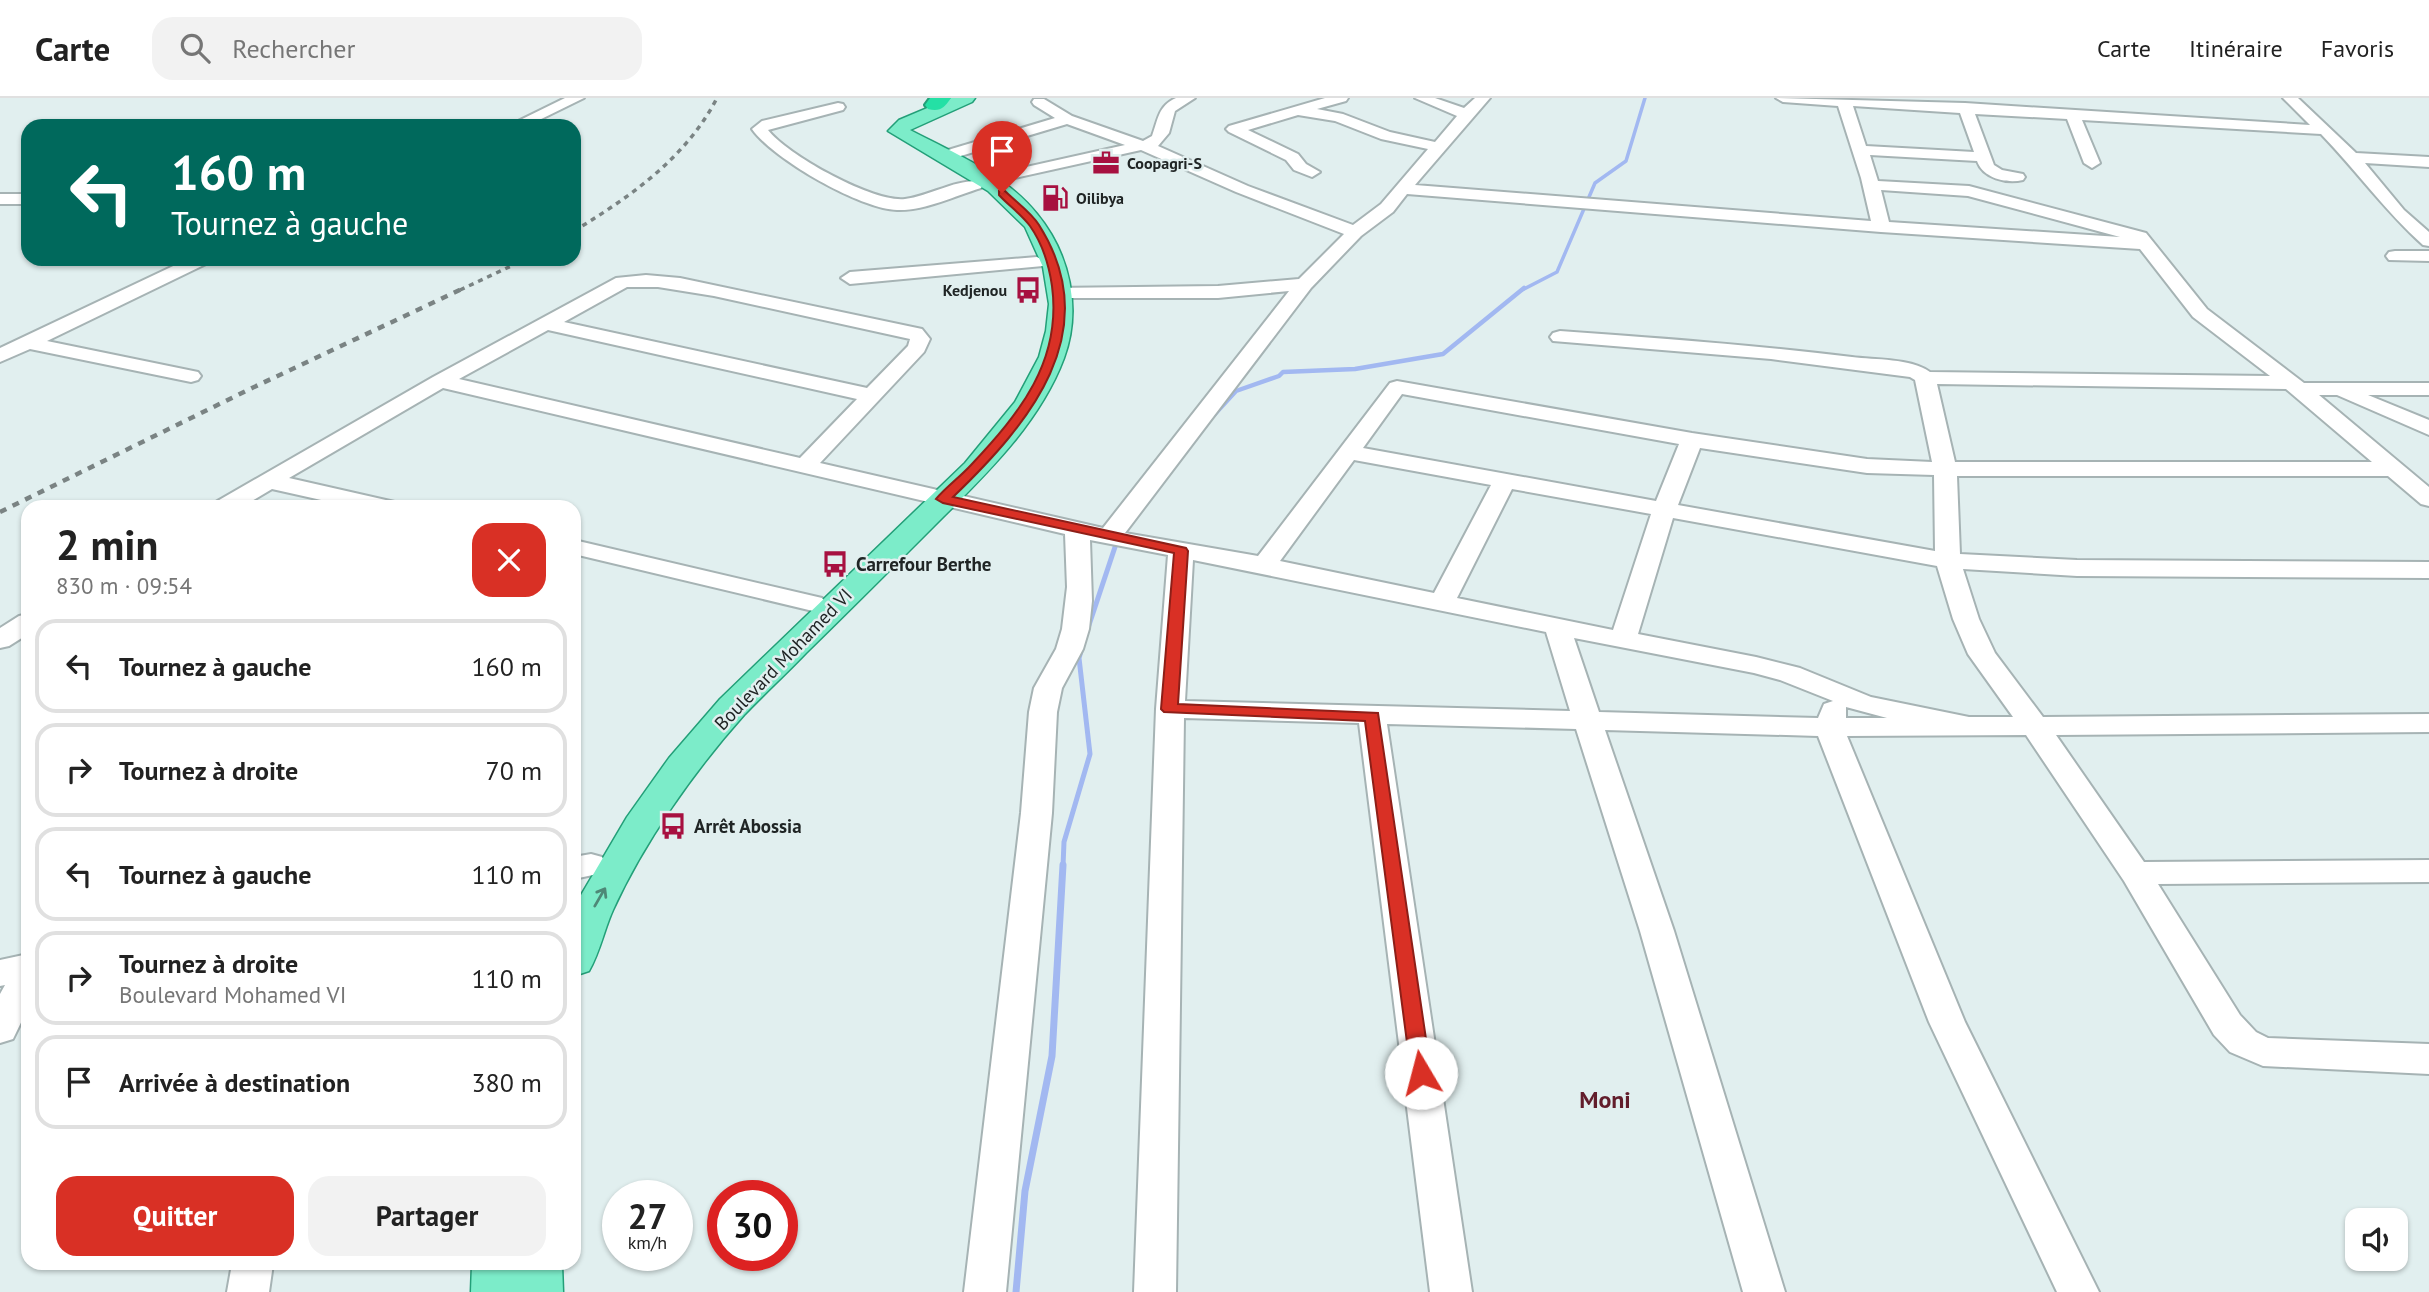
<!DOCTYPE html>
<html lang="fr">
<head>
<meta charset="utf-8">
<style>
  body { margin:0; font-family:"PT Sans",sans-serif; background:#f2f2f2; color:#222; height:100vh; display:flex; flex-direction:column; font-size:26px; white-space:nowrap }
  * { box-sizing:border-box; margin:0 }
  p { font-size:23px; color:#767676 }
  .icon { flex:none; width:38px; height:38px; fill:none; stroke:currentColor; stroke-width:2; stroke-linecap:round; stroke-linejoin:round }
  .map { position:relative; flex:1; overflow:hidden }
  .sheet { position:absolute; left:21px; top:402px; width:560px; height:770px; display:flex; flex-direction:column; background:#fff; border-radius:21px; box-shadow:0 2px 5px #0004 }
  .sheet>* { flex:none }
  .hud { position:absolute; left:21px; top:21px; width:560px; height:147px; border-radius:21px; box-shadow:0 2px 5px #0004; background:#00695c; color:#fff; overflow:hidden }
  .tools { position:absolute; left:2345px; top:1110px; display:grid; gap:14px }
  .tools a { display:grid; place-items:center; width:63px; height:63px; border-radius:14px; background:#fff; box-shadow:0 2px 5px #0004; font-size:35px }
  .speed { position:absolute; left:602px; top:1082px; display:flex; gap:14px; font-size:35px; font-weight:700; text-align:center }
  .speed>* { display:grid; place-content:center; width:91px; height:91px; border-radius:50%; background:#fff; box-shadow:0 2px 5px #0004; line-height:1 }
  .speed small { font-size:18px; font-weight:400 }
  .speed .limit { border:10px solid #d22; background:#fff; color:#111 }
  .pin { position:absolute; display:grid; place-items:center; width:60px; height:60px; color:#fff; margin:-72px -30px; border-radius:50% 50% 50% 0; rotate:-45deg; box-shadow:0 0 7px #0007 }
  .pin .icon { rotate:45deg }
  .me { position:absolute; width:77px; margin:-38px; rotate:352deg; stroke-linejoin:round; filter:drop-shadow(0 0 5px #0008) }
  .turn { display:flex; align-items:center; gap:24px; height:147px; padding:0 35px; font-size:32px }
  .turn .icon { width:91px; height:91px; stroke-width:2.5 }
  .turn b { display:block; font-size:49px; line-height:60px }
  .round { display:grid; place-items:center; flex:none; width:74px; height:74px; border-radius:21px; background:#f2f2f2 }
  .headline { display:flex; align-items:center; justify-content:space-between; height:119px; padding:0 35px }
  h1 { font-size:42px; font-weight:600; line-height:52px }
  .button { display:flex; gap:14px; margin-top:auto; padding:14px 35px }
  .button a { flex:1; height:80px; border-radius:21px; background:#d93025; color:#fff; font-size:28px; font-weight:600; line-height:80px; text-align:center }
  .button a+a { background:#f2f2f2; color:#222 }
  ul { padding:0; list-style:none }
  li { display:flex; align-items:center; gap:21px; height:94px; margin:0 14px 10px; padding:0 21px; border:4px solid #e0e0e0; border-radius:21px }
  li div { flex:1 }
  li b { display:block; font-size:26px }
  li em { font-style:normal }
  header { display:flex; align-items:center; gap:42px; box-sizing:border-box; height:98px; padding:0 35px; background:#fff; border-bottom:2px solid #e0e0e0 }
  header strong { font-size:33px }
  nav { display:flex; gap:38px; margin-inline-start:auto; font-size:24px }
  .search { width:490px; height:63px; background:#f2f2f2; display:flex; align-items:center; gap:18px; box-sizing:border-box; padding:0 24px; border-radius:21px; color:#767676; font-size:26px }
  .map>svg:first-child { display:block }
</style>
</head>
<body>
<header>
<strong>Carte</strong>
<div class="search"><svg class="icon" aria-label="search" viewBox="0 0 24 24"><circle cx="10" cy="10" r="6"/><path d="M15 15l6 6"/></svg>Rechercher</div>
<nav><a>Carte</a><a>Itinéraire</a><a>Favoris</a></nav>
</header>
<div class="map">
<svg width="2429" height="1194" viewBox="0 0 2429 1194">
  <rect width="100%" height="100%" fill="#e1efef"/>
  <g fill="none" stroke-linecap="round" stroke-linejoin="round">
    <path stroke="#a2b8f1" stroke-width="3.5" d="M1522,192L1557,174L1595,85L1626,63L1645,0"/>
    <path stroke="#a2b8f1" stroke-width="4.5" d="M1214,317L1236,293L1279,278L1283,274L1355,271L1443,256L1524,190"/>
    <path stroke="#a2b8f1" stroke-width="5" d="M1088,530L1118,440
      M1063,768L1064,744L1090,656L1079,560L1081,553"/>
    <path stroke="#a2b8f1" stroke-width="7" d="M1016,1194L1025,1093L1052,958L1063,767"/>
    <defs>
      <path id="minor" d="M565,0H584L527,28H508Z
        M1176,0H1195L1175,13L1169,35L1158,48L1248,88L1353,127L1381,106L1428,51L1381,41L1335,23L1298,17L1248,32L1298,56L1306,66L1320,74L1312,79L1294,72L1286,62L1229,34L1226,31L1229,28L1325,0H1348L1346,3L1317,11L1343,16L1390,34L1435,44L1457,18L1415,0H1435L1464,10L1475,0H1490L1415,87L1871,123L1861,80L1838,8L1783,4L1776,0L1965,5L2310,27L2283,0H2298L2356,55L2429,59V69L2365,65L2404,112L2429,134V148L2423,147C2385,113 2356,72 2321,36L2082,22L2100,65L2092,70L2084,65L2067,21L1975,16L1994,67L2002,72L2023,76L2025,79L2023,82C2006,86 1983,80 1977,63L1870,57L1878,83L1969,88L2146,135L2207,211L2304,285H2429V297H2368L2429,322V337L2337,297H2319L2429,389V408L2421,406L2388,378H1957L1960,456L2077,462L2429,464V480L2077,478L1963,471L1979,521L1995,555L2043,619L2429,616V634L2056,637L2144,764L2429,762V784L2158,786L2240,917L2256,934L2268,940L2429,946V976L2263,968L2230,954L2214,937L2124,783L2026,637L1847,638L1965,924L2099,1194H2057L1929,924L1818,638L1605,632L1674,833L1785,1194H1743L1640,833L1576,631L1387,626L1472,1194H1430L1359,625L1184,620L1176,1194H1134L1156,611L1168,457L1090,442L1092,503L1089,531L1083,551L1062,590L1057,614L1052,715L1006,1194H964L1021,715L1029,614L1034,590L1056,551L1062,531L1067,489L1065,436L443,290L289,380L399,405L403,410H357L272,391L240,410H210L214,405L433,279L616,180L646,177L680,180L922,231L930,241L924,254L820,365L1103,430L1289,193L1218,200H1059L1052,198L1050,194L1052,190L1218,188L1299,181L1344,136L1236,94L1141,52L983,87L981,90C954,98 925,113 897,112C860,111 773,61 752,31L762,23L838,5L843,6L845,9L843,12L768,32C787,57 874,105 905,101C929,98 954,82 978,83L986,78L1125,47L1067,26L944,63L936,58L938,55L1055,20L1034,7L1032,4L1034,1H1044L1072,18L1143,43L1152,38C1158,22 1158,8 1176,0ZM1853,8L1960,15L1974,54L1866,48ZM1881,92L1968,98L2120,139L1889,124ZM1407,96L1881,134L2140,151L2193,219L2270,278L1930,274C1911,260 1875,262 1852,259C1755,247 1658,240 1560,233L1553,235L1550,239L1553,243L1771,261L1910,279L1915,282L1932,364L1867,361L1692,335L1397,283L1390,285L1258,458L1125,435L1311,190L1361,138L1393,114ZM627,189H658L714,198L910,241L908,248L867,290L564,224ZM548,232L857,301L800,360L459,281ZM1937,286L2286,291L2372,364H1955ZM1402,296L1679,346L1656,403L1363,350ZM1700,350L1867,375L1934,377L1935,453L1678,407ZM1354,362L1491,387L1434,495L1280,463ZM1512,391L1651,416L1613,532L1457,500ZM1673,420L1937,468L1953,521L1968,556L2013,619H1969L1871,599L1800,570L1756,559L1638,536ZM1193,462L1546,534L1570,613L1185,603ZM1574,540L1754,575L1780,582L1833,603L1824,606L1818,620L1599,614ZM1846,609L1887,620H1846Z
        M137,23L142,24L144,28H130Z
        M0,96H28V106H0Z
        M2395,153H2429V163L2389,162L2386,158L2389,154Z
        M1037,159L1046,164L1043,168L850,186L841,180L850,174Z
        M188,161H211L208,165L47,243L198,274L201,278L198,282L191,284L30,251L0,264V250Z
        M574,442L822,500L826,505L822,510L813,513L574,456Z
        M28,516V536L9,548L0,550V530L19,518Z
        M591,756L602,759L607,767L602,775L574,781V759Z
        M28,856V910L13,941L0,945V896L5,887L0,888V862Z
        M232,1166H273L269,1194H227Z"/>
      <path id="major" d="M951,0H975L972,4L910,32C954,55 1005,76 1037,116C1070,156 1082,211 1064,260C1039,327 983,379 934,428C892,470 849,513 806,555C786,576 764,596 744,617C694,673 644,744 613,812C604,832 600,854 589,873L574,878V809L627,719L669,660L720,601L965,365L1015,304L1039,259L1046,233L1049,206L1043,169L1025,129L988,93L888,33L899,22Z
        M472,1166H562L563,1194H471Z"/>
      <path id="highway" d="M930,0H951C944,10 940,14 928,11L925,7Z"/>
    </defs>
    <use href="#minor" stroke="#a6b3b4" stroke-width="4"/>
    <use href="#major" stroke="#239f78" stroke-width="3"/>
    <use href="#highway" stroke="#239f78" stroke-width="4"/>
    <use href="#minor" fill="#fff" fill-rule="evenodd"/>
    <use href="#major" fill="#7cecc9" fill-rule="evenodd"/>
    <use href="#highway" fill="#24e0a5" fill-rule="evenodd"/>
    <path stroke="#7a8383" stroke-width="3.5" stroke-dasharray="5 5" stroke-linecap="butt" d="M574,133C630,99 686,60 717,0
      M460,192L526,161"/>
    <path stroke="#7a8383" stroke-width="4.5" stroke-dasharray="7 7" stroke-linecap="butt" d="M0,414L252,290L464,190"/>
  </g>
  <defs><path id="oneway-shaft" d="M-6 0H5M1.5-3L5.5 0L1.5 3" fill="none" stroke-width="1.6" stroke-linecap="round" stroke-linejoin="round" transform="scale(1.75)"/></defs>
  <use stroke="#4e8877" href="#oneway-shaft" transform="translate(600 799) rotate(-60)"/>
  <path fill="#d93025" stroke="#8d1f18" stroke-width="2" d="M999,93H1005C1016,104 1031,114 1039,127C1107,234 1029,326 953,399L1186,450L1188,453L1178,606L1378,615L1431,975L1428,981L1421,983L1414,981L1411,975L1365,623L1164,614L1161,611L1174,455L943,405L936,401C946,389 960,379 971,367C1020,315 1062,263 1052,188C1049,167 1042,145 1030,128C1021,116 1008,107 999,97Z"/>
  <defs>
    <symbol id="office-bare" viewBox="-9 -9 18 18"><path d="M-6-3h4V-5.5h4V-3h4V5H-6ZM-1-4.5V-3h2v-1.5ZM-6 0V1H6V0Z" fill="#a71040" stroke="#e1efef" stroke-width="2.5" paint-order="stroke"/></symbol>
    <symbol id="fuel-bare" viewBox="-9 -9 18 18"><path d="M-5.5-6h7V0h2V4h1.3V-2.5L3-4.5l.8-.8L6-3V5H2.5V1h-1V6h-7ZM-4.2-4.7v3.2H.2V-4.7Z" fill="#a71040" stroke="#e1efef" stroke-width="2.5" paint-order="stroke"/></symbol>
    <symbol id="bus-bare" viewBox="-9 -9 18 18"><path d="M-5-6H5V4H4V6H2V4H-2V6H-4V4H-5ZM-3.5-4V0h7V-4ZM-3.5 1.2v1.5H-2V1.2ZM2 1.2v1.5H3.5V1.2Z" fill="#a71040" stroke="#e1efef" stroke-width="2.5" paint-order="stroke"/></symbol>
  </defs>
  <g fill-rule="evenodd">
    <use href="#office-bare" x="1087" y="46" width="38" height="38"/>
    <use href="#fuel-bare" x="1036" y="81" width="38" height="38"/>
    <use href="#bus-bare" x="1009" y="173" width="38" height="38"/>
    <use href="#bus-bare" x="816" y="447" width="38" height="38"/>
    <use href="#bus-bare" x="654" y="709" width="38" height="38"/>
  </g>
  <g text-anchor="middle" stroke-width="5" stroke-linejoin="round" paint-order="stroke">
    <g font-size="16" font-weight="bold" fill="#202525" stroke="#e1efef" text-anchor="start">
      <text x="1127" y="71">Coopagri-S</text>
      <text x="1076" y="106">Oilibya</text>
      <text x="1007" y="198" text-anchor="end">Kedjenou</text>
    </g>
    <g font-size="19" font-weight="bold" fill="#202525" stroke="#e1efef" text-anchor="start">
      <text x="856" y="473">Carrefour Berthe</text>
      <text x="694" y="735">Arrêt Abossia</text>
    </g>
    <g font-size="19" fill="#202525" stroke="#e1efef">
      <text transform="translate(783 561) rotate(-46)" y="7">Boulevard Mohamed VI</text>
    </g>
    <g font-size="24" font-weight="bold" fill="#621d2b" stroke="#e1efef">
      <text x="1605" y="1010">Moni</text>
    </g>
  </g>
</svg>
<div class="tools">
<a><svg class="icon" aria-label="sound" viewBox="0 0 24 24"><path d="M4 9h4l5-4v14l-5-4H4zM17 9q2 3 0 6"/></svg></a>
</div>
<div class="speed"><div>27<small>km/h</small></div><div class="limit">30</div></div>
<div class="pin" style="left:1002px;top:95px;background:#d93025"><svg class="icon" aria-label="arrive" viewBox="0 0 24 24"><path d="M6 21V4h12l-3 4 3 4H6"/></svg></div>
<svg class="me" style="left:1421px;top:975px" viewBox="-20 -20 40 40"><circle r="19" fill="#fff"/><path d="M0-13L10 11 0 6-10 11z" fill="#d93025"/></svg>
<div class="hud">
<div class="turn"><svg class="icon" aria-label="left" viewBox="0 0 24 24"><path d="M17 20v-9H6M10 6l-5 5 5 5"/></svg><div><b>160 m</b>Tournez à gauche</div></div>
</div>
<section class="sheet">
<div class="headline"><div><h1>2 min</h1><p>830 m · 09:54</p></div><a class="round" style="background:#d93025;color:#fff"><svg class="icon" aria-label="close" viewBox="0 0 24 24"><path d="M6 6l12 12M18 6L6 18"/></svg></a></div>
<ul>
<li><svg class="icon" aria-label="left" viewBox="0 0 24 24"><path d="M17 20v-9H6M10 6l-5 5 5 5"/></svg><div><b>Tournez à gauche</b></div><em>160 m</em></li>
<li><svg class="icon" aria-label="right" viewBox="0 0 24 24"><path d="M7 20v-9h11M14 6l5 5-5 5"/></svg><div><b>Tournez à droite</b></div><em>70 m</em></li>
<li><svg class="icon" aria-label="left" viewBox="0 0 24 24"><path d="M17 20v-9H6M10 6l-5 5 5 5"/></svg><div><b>Tournez à gauche</b></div><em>110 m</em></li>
<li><svg class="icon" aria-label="right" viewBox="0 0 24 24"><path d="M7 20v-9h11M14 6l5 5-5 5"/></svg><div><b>Tournez à droite</b><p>Boulevard Mohamed VI</p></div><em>110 m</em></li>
<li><svg class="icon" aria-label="arrive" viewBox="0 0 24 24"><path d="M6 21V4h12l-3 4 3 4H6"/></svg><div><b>Arrivée à destination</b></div><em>380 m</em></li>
</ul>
<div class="button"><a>Quitter</a><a>Partager</a></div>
</section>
</div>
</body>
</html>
